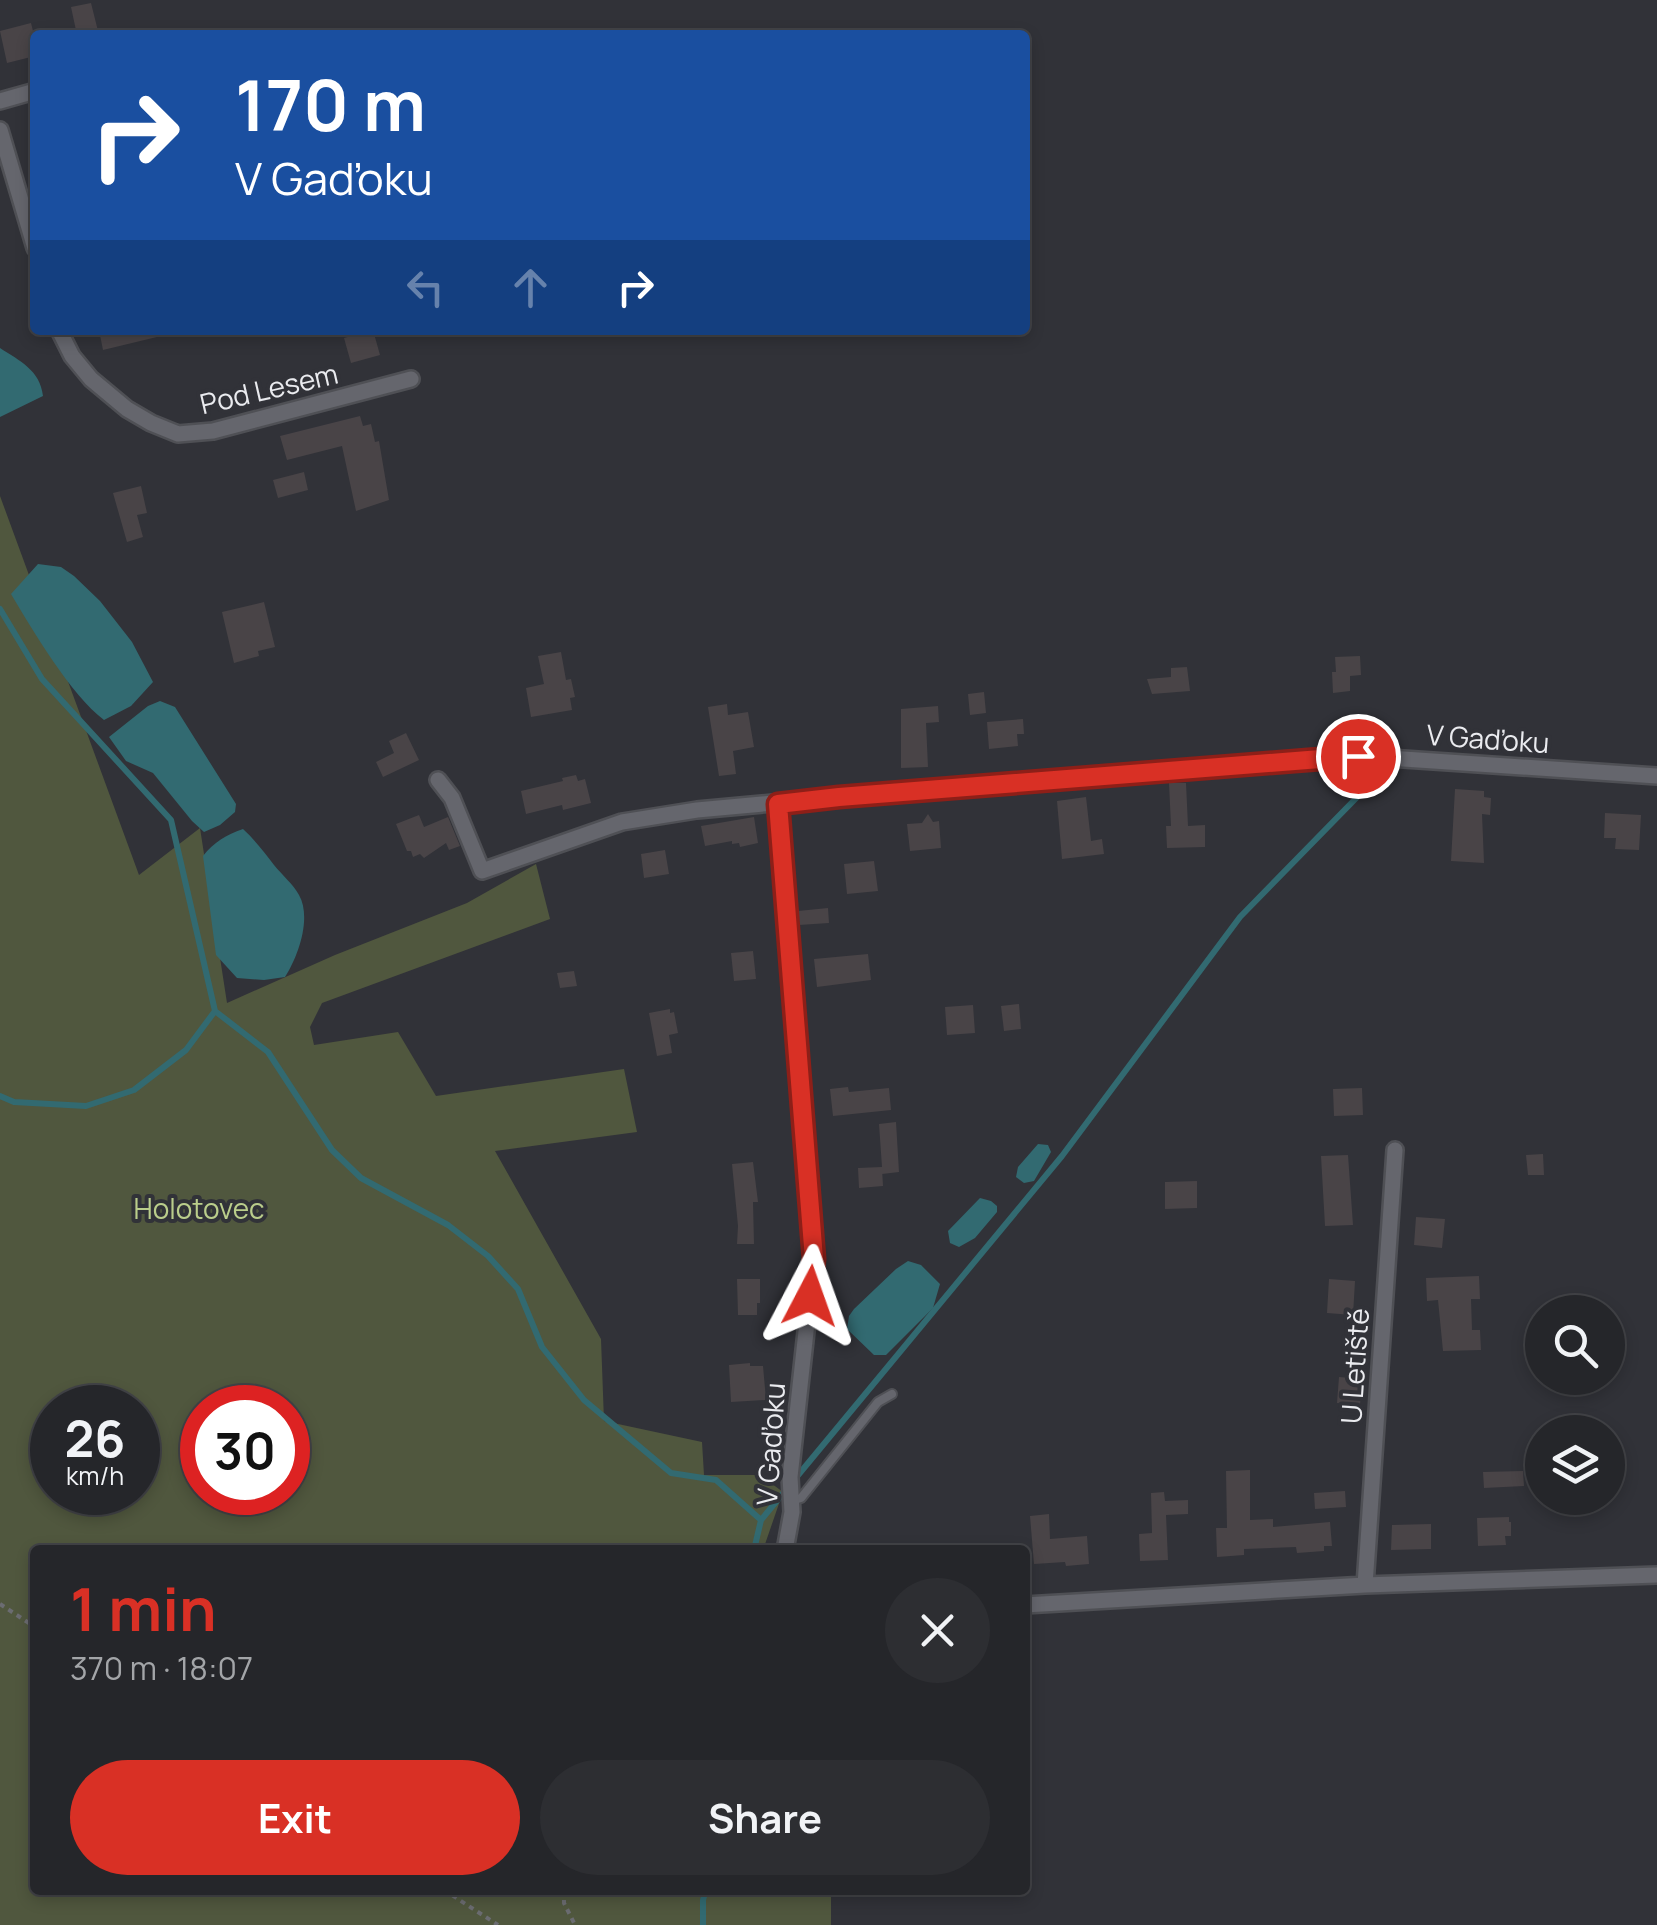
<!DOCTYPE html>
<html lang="en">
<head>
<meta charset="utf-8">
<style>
  body { margin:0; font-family:Manrope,sans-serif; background:#2d2e32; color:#f1f3f6; height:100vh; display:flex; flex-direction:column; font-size:38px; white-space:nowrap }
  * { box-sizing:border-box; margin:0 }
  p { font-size:32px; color:#a3a5a8 }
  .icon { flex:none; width:55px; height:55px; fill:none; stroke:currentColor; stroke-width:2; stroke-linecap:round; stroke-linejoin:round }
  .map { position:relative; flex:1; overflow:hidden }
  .panel { position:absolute; left:30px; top:1545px; width:1000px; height:350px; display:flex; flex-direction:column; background:#25262a; border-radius:10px; box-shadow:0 5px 15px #0003,0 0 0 2px #424347 }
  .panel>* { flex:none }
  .banner { position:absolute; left:30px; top:30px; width:1000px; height:305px; border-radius:10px; box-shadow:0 5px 15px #0003,0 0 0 2px #424347; background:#1a4fa0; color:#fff; overflow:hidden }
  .fabs { position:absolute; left:1525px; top:1295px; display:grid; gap:20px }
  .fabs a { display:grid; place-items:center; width:100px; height:100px; border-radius:50%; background:#25262a; box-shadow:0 5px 15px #0003,0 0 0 2px #424347; font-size:50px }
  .speed { position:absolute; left:30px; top:1385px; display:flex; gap:20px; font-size:50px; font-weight:700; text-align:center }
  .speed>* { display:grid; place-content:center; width:130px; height:130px; border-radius:50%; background:#25262a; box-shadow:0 5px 15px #0003,0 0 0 2px #424347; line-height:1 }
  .speed small { font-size:25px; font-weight:400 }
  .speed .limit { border:15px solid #d22; background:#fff; color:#111 }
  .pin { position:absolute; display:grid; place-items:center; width:85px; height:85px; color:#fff; margin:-42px; border:5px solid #fff; border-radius:50%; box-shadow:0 2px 10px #0007 }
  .me { position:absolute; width:110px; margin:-55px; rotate:4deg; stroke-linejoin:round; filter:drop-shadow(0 0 8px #0008) }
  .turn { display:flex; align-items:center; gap:35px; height:210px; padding:0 40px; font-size:45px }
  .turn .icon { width:130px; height:130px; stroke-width:2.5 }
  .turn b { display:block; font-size:70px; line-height:85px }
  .lanes { display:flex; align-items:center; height:95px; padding:0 40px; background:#0003; justify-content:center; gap:50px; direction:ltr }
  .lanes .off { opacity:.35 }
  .round { display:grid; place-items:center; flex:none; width:105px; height:105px; border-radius:52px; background:#2d2e32 }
  .head { display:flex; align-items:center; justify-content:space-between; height:170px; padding:0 40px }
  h1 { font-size:60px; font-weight:700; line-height:75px; color:#d93025 }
  .cta { display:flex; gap:20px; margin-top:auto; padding:20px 40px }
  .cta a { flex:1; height:115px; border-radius:60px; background:#d93025; color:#fff; font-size:40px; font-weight:700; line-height:115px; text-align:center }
  .cta a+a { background:#2d2e32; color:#f1f3f6 }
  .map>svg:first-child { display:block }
</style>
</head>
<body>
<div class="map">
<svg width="1657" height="1925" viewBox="0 0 1657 1925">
  <rect width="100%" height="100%" fill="#313238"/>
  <path fill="#50573e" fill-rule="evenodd" d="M0,496L139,875L200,828L227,1003L335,955L467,903L536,864L550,919L322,1003L310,1027L314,1045L398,1032L436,1096L624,1069L637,1132L495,1151L601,1339L604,1421L702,1442L704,1475H760L783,1492L763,1550H35V1890H831V1925H0ZM52,1408H138V1492H52ZM202,1408H288V1492H202Z"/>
  <path fill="#326a71" d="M0,348C20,361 40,370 43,396L0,417Z
    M38,564L61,567L74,576L100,601L132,642L153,682L131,706L104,720C71,695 33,631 11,594Z
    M160,701L175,707L236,804L235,812L220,825L204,832L192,821L153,773L126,761L109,737L148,706Z
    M243,829C255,840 264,852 274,865C282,875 293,884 299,895C312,918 298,957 285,977L264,980L237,978L216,955L203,856C214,842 226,835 243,829Z
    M1038,1144L1048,1145L1051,1152L1034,1181L1024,1183L1016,1177L1018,1167Z
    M980,1198L991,1201L997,1206V1212L975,1238L959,1247L950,1243L948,1231Z
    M908,1261L921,1265L940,1284L933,1308L886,1355H874L847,1329L849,1316L854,1309L896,1269Z"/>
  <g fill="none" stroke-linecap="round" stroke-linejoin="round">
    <path stroke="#326a71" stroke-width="6" d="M0,609L42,679L171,820L215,1011L268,1052L332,1150L361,1178L448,1225L488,1256L518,1289L542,1347L584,1400L671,1473L716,1480L761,1520L754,1550
      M0,1096L14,1102L86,1106L134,1090L186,1050L215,1011
      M761,1520L1062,1156L1240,917L1369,785
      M703,1925V1900L706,1890"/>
  </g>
  <path fill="#494447" d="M91,3L99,35H77L71,7Z
    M31,23L35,39V56L7,63L0,31Z
    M99,330H161V336L103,350Z
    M373,330L380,355L351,363L344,338Z
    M360,416L363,426L371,424L375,442L379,441L389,500L356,511L342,446L287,460L280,436Z
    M304,472L308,490L278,498L273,480Z
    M141,486L147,513L137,515L143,537L127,542L113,493Z
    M264,602L275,647L258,651L259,656L234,663L222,612Z
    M561,652L566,680L571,679L575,697L570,698L572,710L531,717L526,688L544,684L538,656Z
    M1360,656L1361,675L1350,676V691L1333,693L1332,672H1336L1335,657Z
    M1187,667L1190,691L1152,694L1147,679L1171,677V668Z
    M984,692L986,713L970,715L968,694Z
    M727,704L728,715L748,712L754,747L733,751L736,774L719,776L708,707Z
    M938,706L939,722L926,723L928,767L901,768V709Z
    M1023,719L1024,734H1017L1018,746L989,749L987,722Z
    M406,733L419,760L383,777L376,762L394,753L389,741Z
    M576,775L578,781L585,779L591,803L563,810L562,805L526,814L521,791L563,781L562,778Z
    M1169,783H1186L1188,826L1205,825V847L1167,848L1166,826H1171Z
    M1455,789L1484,791V797L1491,798L1490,815L1482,814L1484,863L1451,861Z
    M1086,797L1091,841L1102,839L1104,854L1062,859L1057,801Z
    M1605,813L1641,815L1639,850L1615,849L1616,838H1604Z
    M928,814L933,822L939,821L941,848L910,851L907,824L922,823Z
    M419,815L424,827L448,817L460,846L449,850L446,843L424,858L420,854L413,857L411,851H407L396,824Z
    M754,817L758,843L740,847L739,843L732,844V841L705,846L701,826Z
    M665,850L669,874L644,878L641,854Z
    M874,861L878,891L847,894L844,864Z
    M828,908L829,923L799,925L798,911Z
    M753,951L756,979L734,981L731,953Z
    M868,954L871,980L817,987L814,959Z
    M574,971L577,986L560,988L557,973Z
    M1019,1004L1021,1029L1004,1031L1001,1006Z
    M973,1005L975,1033L947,1035L945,1007Z
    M670,1009V1013L674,1012L678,1033L669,1035L672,1053L657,1056L649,1013Z
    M848,1087L849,1092L889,1088L891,1110L833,1116L830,1089Z
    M1362,1088L1363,1115L1334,1116L1333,1089Z
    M896,1122L899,1172L882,1174V1169L883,1186L859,1188L858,1168L882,1167L879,1124Z
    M1543,1154L1544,1175H1528L1526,1155Z
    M1348,1155L1353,1225L1325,1226L1321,1156Z
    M753,1162L758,1202H753L754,1244H737L738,1226L732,1164Z
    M1197,1181V1208L1165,1209V1182Z
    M1416,1217L1445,1219L1442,1248L1414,1245Z
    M1479,1276L1480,1299H1471L1472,1330H1480L1481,1350L1443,1351L1438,1300L1427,1301L1426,1278Z
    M737,1279H760V1303H757V1315H738Z
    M1329,1279L1355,1281L1353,1315L1327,1313Z
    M750,1363V1366H763L766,1400L731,1402L729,1365Z
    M1339,1377L1362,1379L1360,1405L1337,1403Z
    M1250,1470V1520L1273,1519V1527L1330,1522L1332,1546H1324V1551L1297,1553L1296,1547L1244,1549V1555L1217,1557L1216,1528H1227L1226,1471Z
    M1523,1471L1524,1486L1484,1488L1483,1472Z
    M1345,1491L1346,1507L1315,1509L1314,1493Z
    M1164,1492L1165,1501L1188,1500V1514L1166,1515L1168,1560L1140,1561L1139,1534L1152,1533L1151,1493Z
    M1049,1514L1050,1539L1087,1536L1089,1564L1066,1566L1065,1562L1034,1564L1030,1516Z
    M1509,1517V1522H1511V1536H1505L1506,1545L1478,1546L1477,1518Z
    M1431,1524V1549L1391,1550L1392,1525Z"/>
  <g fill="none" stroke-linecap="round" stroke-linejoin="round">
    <defs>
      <path id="service" d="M791,1501L801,1498L878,1402L892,1394"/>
      <path id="minor" d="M0,101L35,91
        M0,130L35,248
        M59,330L72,356L91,379L127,409L151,423L178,434L213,431L411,379
        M438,780L452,798L482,871L622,822L697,810L839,797L1359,756L1657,776
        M778,804L814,1259L790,1477L792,1512L785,1550
        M1365,1585L1395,1150
        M1025,1605L1365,1585L1657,1575"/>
    </defs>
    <use href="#service" stroke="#4f5055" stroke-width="12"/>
    <use href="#minor" stroke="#4f5055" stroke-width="20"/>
    <path stroke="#6b6c71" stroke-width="4" stroke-dasharray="5 5" stroke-linecap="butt" d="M0,1604L35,1627
      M444,1890L498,1925
      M564,1890V1903L575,1925"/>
    <use href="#service" stroke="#65666d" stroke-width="8"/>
    <use href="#minor" stroke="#65666d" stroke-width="15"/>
  </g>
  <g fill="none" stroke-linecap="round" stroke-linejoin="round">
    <defs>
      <path id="route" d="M810,1296L814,1259L778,804L839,797L1358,756"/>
    </defs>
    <use href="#route" stroke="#8d1f18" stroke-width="25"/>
    <use href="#route" stroke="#d93025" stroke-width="18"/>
  </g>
  <g text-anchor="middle" stroke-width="8" stroke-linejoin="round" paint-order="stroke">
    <g font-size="28" fill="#eaebef" stroke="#313238">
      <text transform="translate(269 389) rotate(-13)" y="10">Pod Lesem</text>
      <text transform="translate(1488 739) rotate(4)" y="10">V Gaďoku</text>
      <text transform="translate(1355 1366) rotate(-86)" y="10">U Letiště</text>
      <text transform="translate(771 1444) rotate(-86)" y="10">V Gaďoku</text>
    </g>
    <g font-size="28" fill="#bacd8b" stroke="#313238">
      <text x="199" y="1219">Holotovec</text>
    </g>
  </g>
</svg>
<div class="fabs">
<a><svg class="icon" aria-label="search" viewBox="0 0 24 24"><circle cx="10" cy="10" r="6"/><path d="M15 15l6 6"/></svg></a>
<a><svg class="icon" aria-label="layers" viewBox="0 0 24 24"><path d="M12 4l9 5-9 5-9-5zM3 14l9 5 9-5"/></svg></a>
</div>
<div class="speed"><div>26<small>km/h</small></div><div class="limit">30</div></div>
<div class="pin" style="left:1358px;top:756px;background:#d93025"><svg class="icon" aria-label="arrive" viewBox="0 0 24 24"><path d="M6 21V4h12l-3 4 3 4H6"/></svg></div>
<svg class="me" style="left:810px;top:1296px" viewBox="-20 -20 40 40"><path d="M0-17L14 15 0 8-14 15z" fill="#d93025" stroke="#fff" stroke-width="4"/></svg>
<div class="banner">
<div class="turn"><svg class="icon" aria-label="right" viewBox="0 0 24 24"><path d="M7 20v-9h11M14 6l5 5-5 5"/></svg><div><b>170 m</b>V Gaďoku</div></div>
<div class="lanes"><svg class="icon off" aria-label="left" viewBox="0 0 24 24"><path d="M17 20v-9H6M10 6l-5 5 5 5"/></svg><svg class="icon off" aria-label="ahead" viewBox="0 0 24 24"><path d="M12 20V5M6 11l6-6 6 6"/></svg><svg class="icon" aria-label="right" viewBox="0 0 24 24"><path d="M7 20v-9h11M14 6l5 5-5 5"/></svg></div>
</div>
<section class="panel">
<div class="head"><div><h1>1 min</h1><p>370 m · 18:07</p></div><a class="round"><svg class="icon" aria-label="close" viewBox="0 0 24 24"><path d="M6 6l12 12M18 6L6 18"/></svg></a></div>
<div class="cta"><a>Exit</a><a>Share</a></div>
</section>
</div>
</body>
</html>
